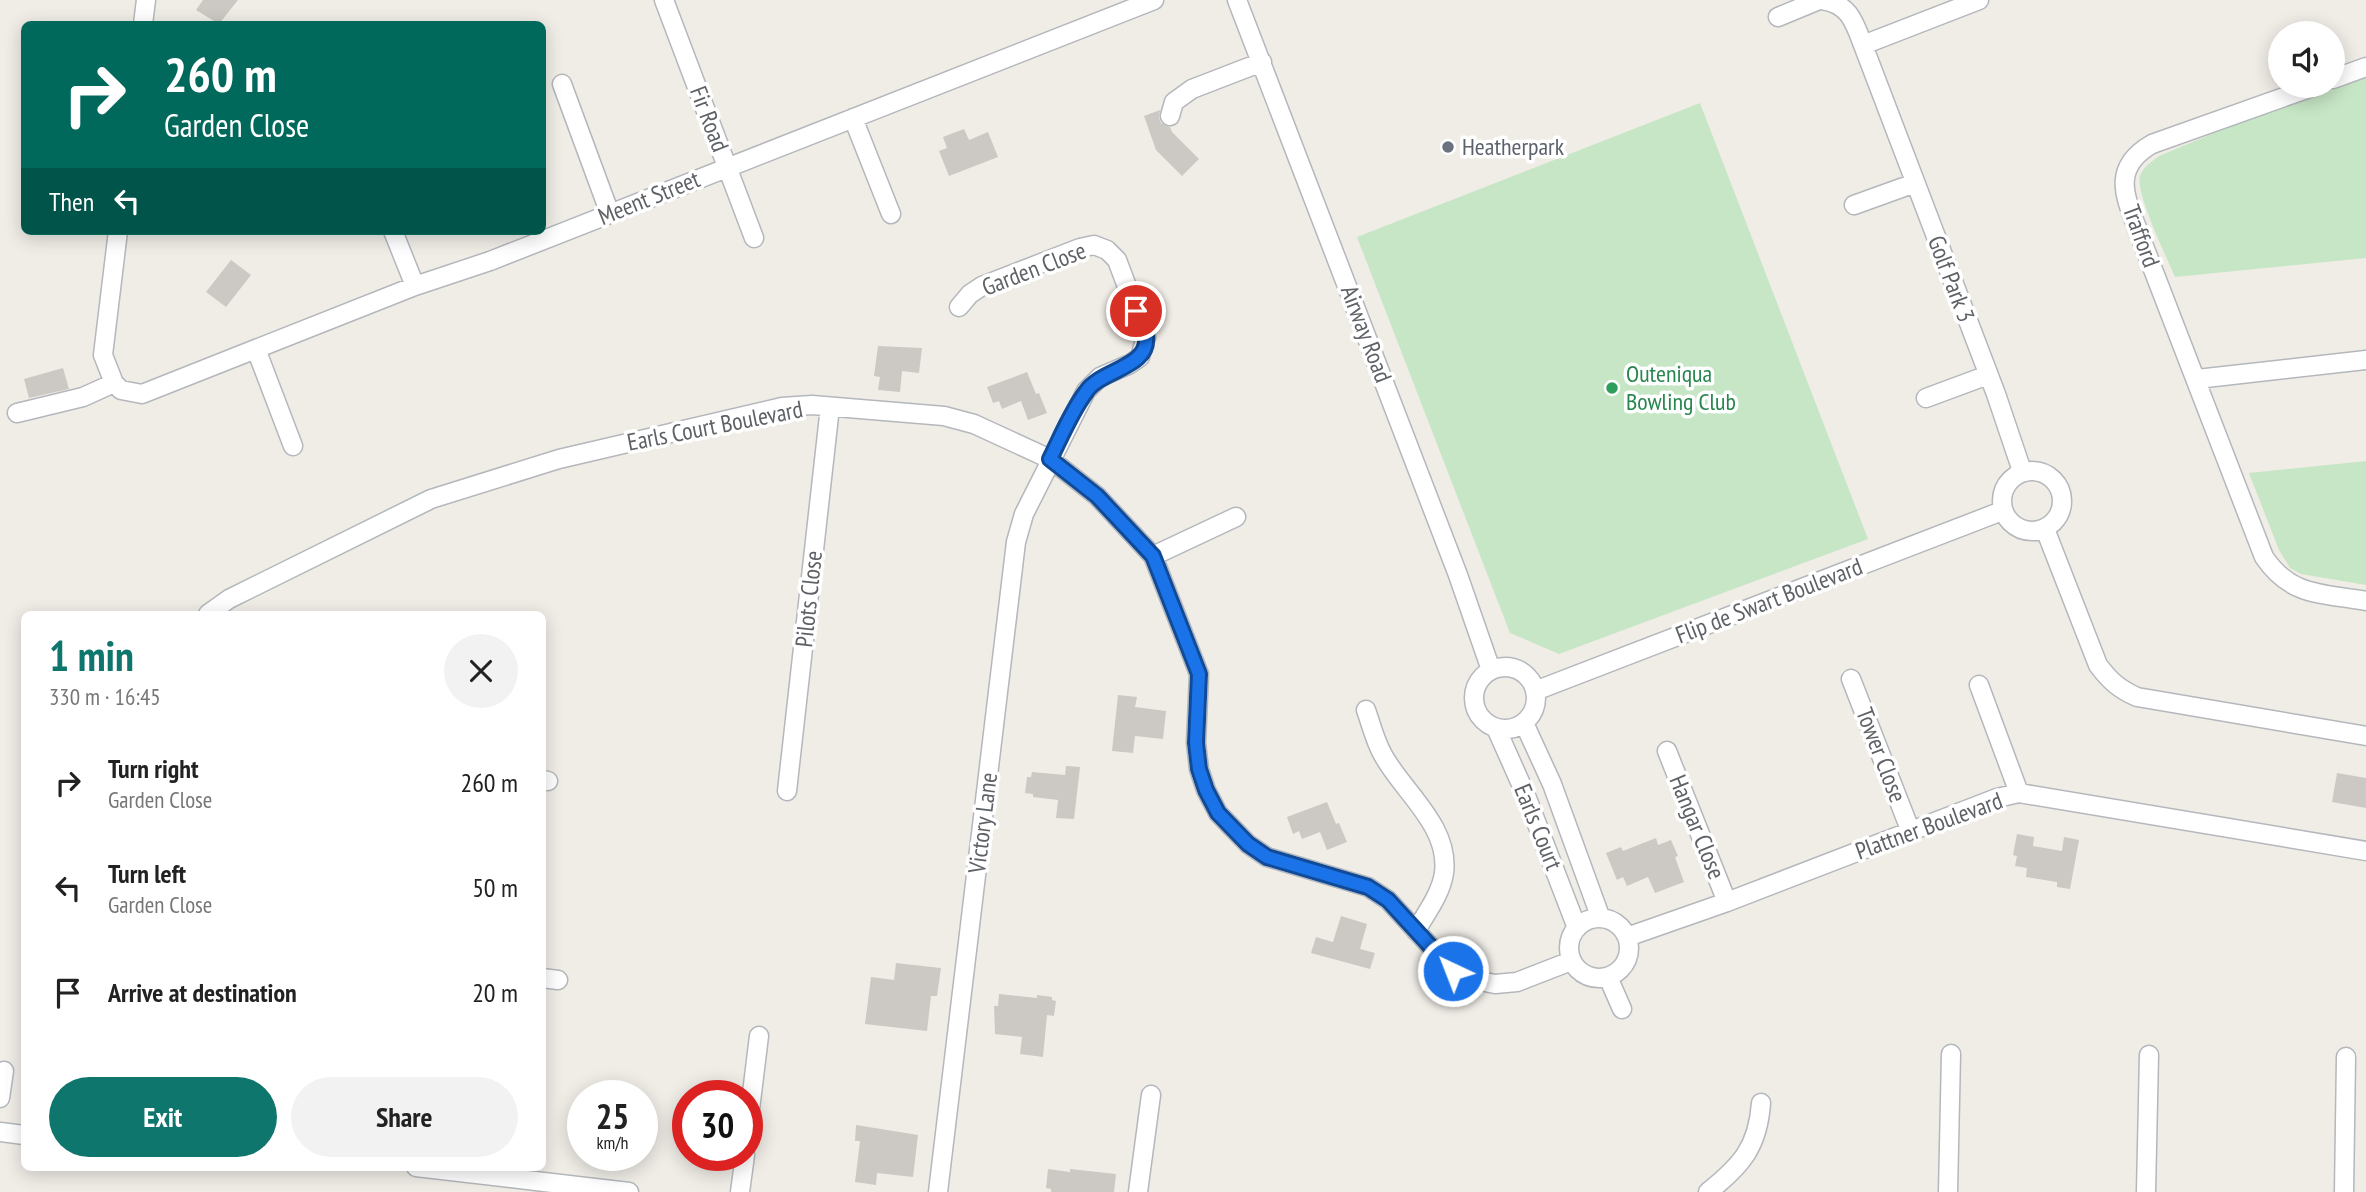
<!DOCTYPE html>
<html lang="en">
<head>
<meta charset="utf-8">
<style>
  body { margin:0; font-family:"PT Sans Narrow",sans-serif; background:#f2f2f2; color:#222; height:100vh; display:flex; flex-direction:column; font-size:26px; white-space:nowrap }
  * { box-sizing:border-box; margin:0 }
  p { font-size:23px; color:#767676 }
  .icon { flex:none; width:38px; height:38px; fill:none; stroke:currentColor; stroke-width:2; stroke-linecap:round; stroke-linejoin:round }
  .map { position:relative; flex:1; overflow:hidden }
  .sheet { position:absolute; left:21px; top:611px; width:525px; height:560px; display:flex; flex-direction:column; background:#fff; border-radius:10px; box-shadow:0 4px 18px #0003 }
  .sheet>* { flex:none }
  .banner { position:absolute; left:21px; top:21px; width:525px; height:214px; border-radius:10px; box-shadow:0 4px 18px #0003; background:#00695c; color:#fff; overflow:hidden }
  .buttons { position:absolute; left:2268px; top:21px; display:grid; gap:14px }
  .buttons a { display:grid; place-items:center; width:77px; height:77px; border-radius:50%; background:#fff; box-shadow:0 4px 18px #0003; font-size:35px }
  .speed { position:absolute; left:567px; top:1080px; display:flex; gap:14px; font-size:35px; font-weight:700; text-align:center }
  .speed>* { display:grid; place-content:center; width:91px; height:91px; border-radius:50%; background:#fff; box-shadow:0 4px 18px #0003; line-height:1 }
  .speed small { font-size:18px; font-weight:400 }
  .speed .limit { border:10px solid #d22; background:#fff; color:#111 }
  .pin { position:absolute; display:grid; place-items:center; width:60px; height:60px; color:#fff; margin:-30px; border:4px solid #fff; border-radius:50%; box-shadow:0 2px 7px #0007 }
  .me { position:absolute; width:77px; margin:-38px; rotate:317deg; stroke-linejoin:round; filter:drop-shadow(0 0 5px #0008) }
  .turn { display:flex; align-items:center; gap:24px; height:147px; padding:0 28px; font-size:32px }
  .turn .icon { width:91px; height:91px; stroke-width:2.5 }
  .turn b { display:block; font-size:49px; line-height:60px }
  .then { display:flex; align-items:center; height:66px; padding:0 28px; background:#0003; gap:14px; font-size:26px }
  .round { display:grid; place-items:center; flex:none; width:74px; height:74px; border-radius:37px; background:#f2f2f2 }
  .head { display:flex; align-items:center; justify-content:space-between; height:119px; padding:0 28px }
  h1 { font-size:42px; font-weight:700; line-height:52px; color:#0f766e }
  .primary-button { display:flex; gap:14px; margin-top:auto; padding:14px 28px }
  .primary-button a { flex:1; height:80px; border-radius:42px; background:#0f766e; color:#fff; font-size:28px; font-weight:700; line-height:80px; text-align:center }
  .primary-button a+a { background:#f2f2f2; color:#222 }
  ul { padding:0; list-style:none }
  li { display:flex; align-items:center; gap:21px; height:105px; padding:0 28px }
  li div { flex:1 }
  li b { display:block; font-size:26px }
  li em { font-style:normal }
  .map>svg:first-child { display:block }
</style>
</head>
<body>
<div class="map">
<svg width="2366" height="1192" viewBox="0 0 2366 1192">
  <rect width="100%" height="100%" fill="#f0ede7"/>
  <path fill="#c6e6c5" d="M2366,76V258L2175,277C2167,258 2135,192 2140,176C2143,167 2152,161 2159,156L2274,108Z
    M1700,103L1868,539L1559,654L1510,633L1357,237Z
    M2366,461V585L2301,574L2290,568L2279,550L2249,473Z"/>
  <path fill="#ccc8c4" d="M203,0H238L219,24L196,10Z
    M1160,110L1159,118L1161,123L1170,127L1172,132L1199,159L1182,176L1156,150L1144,116Z
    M964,129L969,140L988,132L998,157L949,176L939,151L947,148L943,137Z
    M231,260L251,275L226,307L206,292Z
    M878,346L922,348L919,373L902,371L900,392L878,390L880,377L874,376Z
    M63,368L69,389L29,398L24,379Z
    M1027,372L1036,394L1039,393L1047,413L1028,420L1021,401L1002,409L999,401L993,403L987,387Z
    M1118,695L1137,697L1135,707L1166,711L1163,739L1135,736L1133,753L1112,751Z
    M1066,766L1080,767L1074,819L1056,818L1058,800L1033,797V794L1025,793L1027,777H1031L1032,772L1065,775Z
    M2337,773L2366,778V808L2332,802Z
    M1327,802L1336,824L1339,823L1347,842L1327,850L1320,832L1302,839L1299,831L1293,834L1287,817Z
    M2017,834L2034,837L2033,846L2062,851L2064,837L2079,840L2070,889L2057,887V882L2026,877L2027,868L2015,866L2017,856L2013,855Z
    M1656,838L1658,845L1671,840L1678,856L1675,857L1684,882L1655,893L1648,877L1627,886L1623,877L1617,880L1606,853L1621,847L1623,851Z
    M1341,916L1367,924L1360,949L1375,953L1370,969L1311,953L1316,937L1333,942Z
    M896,963L941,968L937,996H931L927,1031L865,1024L871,977L894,980Z
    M999,994L1037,998V995L1052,997V1000L1056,1001L1054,1016L1047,1015L1043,1057L1020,1054L1022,1037L995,1034L994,1006H998Z
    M856,1125L918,1135L913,1177L877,1173L876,1185L855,1182L860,1141H855Z
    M1048,1169L1070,1172V1169L1116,1174L1114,1192H1051V1189L1046,1188Z"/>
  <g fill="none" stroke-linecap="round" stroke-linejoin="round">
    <defs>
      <path id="street" d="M664,0L754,238
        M1237,0L1458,575L1491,670
        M1822,0C1849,4 1854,21 1863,45
        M1979,0L1863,45L1996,394L2022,471
        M1778,17L1819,0
        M143,24L146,0
        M2333,79L2366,67
        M562,84L610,214
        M2315,86L2152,144C2107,170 2128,202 2142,241L2264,557C2291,597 2322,593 2366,601
        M1170,116L1174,102L1192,89L1262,62
        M853,118L891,214
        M1854,205L1915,183
        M118,231L103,355L114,383L121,390L142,394L415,286L490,261L1154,0
        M393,231L415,286
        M256,349L293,446
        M2197,379L2366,360
        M1926,398L1988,375
        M17,413L83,397L114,383
        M2002 501a30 30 0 1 1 60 0a30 30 0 1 1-60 0Z
        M2045,529L2098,665C2110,681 2119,689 2137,697L2366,736
        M1153,556L1236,517
        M208,614L229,599L431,499L559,459L782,407L812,405L944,416L974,424L1050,459L1097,496L1153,556L1199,674L1196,743L1199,769L1206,790L1218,813L1248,844L1267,857L1368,887L1388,900L1453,971L1475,980L1495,984L1517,982L1571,961
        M1474 698a31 31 0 1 1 62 0a31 31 0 1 1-62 0Z
        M1851,679L1911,832
        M1979,685L2019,793
        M1535,691L2002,511
        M1366,710C1371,724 1375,741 1383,755C1403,792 1450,826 1444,873C1441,894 1426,913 1416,931
        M1524,723L1552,784L1600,916
        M1496,728L1525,793L1577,928
        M1667,751L1727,902
        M542,780L548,781
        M787,791L830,407
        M1569 948a30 30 0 1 1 60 0a30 30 0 1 1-60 0Z
        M1627,937L1727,902L1997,798L2019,793L2366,851
        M1608,977L1622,1009
        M542,978L558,980
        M0,1098L4,1071
        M0,1132L24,1135
        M747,1134L759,1036
        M416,1167L629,1192
        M740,1192L745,1155
        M938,1192L1016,542L1024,514L1086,391L1100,377L1130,364L1140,357L1146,337L1117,260L1107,250L1094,245L1080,248L982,286L970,294L959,307
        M1138,1192L1151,1095
        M1708,1192C1741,1166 1758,1147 1761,1103
        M1948,1192L1951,1054
        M2146,1192L2149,1055
        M2344,1192L2346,1057"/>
    </defs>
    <use href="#street" stroke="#b4b7bb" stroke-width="21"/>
    <use href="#street" stroke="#fff" stroke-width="18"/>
  </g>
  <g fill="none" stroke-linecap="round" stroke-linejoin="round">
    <defs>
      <path id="route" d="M1136,311C1139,319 1145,328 1146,336C1150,368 1101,369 1086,392C1071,412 1061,437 1050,459L1097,496L1153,556L1199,674L1196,743L1199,769L1206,790L1218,813L1248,844L1267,857L1368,887L1388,900L1453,971"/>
    </defs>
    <use href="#route" stroke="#114b97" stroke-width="18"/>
    <use href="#route" stroke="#1a73e8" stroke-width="12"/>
  </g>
  <circle fill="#6b7280" stroke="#fff" stroke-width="2.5" cx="1448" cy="147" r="7"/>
  <circle fill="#2e9e5b" stroke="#fff" stroke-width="2.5" cx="1612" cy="388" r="7"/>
  <g text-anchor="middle" stroke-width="7" stroke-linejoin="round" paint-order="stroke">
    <g font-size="24" fill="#5e6266" stroke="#fff">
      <text transform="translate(709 119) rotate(69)" y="8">Fir Road</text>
      <text transform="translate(649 198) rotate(-22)" y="8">Meent Street</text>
      <text transform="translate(2141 236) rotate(70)" y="8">Trafford</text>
      <text transform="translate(1034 269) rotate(-21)" y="8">Garden Close</text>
      <text transform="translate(1951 279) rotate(69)" y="8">Golf Park 3</text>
      <text transform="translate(1366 334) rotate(69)" y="8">Airway Road</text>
      <text transform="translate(715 426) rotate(-11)" y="8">Earls Court Boulevard</text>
      <text transform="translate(809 599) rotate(-84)" y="8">Pilots Close</text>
      <text transform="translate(1769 601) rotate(-21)" y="8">Flip de Swart Boulevard</text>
      <text transform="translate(1881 755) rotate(69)" y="8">Tower Close</text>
      <text transform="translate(983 823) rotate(-83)" y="8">Victory Lane</text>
      <text transform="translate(1929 826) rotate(-20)" y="8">Plattner Boulevard</text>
      <text transform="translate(1538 827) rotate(68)" y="8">Earls Court</text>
      <text transform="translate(1697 827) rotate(68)" y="8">Hangar Close</text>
    </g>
    <g font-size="24" fill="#5b616d" stroke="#fff" text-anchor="start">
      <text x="1462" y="155">Heatherpark</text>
    </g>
    <g font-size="24" fill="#27864d" stroke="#fff" text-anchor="start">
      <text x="1626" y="382">Outeniqua<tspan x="1626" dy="28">Bowling Club</tspan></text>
    </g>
  </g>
</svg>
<div class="buttons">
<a><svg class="icon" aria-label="sound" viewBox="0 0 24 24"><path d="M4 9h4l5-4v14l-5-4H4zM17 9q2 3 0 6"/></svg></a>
</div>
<div class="speed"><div>25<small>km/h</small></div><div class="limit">30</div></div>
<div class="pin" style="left:1136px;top:311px;background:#d93025"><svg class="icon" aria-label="arrive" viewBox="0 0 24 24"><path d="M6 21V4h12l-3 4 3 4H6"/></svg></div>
<svg class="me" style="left:1453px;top:971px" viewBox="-20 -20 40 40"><circle r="17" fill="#1a73e8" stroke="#fff" stroke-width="3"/><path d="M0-11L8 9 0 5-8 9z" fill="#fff"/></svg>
<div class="banner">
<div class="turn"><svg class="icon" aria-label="right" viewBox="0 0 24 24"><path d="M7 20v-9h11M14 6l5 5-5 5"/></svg><div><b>260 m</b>Garden Close</div></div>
<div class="then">Then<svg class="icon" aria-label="left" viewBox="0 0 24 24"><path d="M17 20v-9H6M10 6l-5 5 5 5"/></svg></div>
</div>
<section class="sheet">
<div class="head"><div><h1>1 min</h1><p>330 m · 16:45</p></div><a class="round"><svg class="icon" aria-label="close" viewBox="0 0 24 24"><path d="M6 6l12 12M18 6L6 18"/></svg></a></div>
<ul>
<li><svg class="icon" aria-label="right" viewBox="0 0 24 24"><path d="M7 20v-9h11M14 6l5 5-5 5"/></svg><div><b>Turn right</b><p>Garden Close</p></div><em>260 m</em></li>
<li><svg class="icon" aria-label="left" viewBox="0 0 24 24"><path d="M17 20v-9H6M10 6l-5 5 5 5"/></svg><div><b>Turn left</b><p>Garden Close</p></div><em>50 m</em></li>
<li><svg class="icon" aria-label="arrive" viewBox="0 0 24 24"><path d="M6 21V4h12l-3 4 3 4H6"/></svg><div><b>Arrive at destination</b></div><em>20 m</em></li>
</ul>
<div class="primary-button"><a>Exit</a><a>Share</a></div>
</section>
</div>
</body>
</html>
